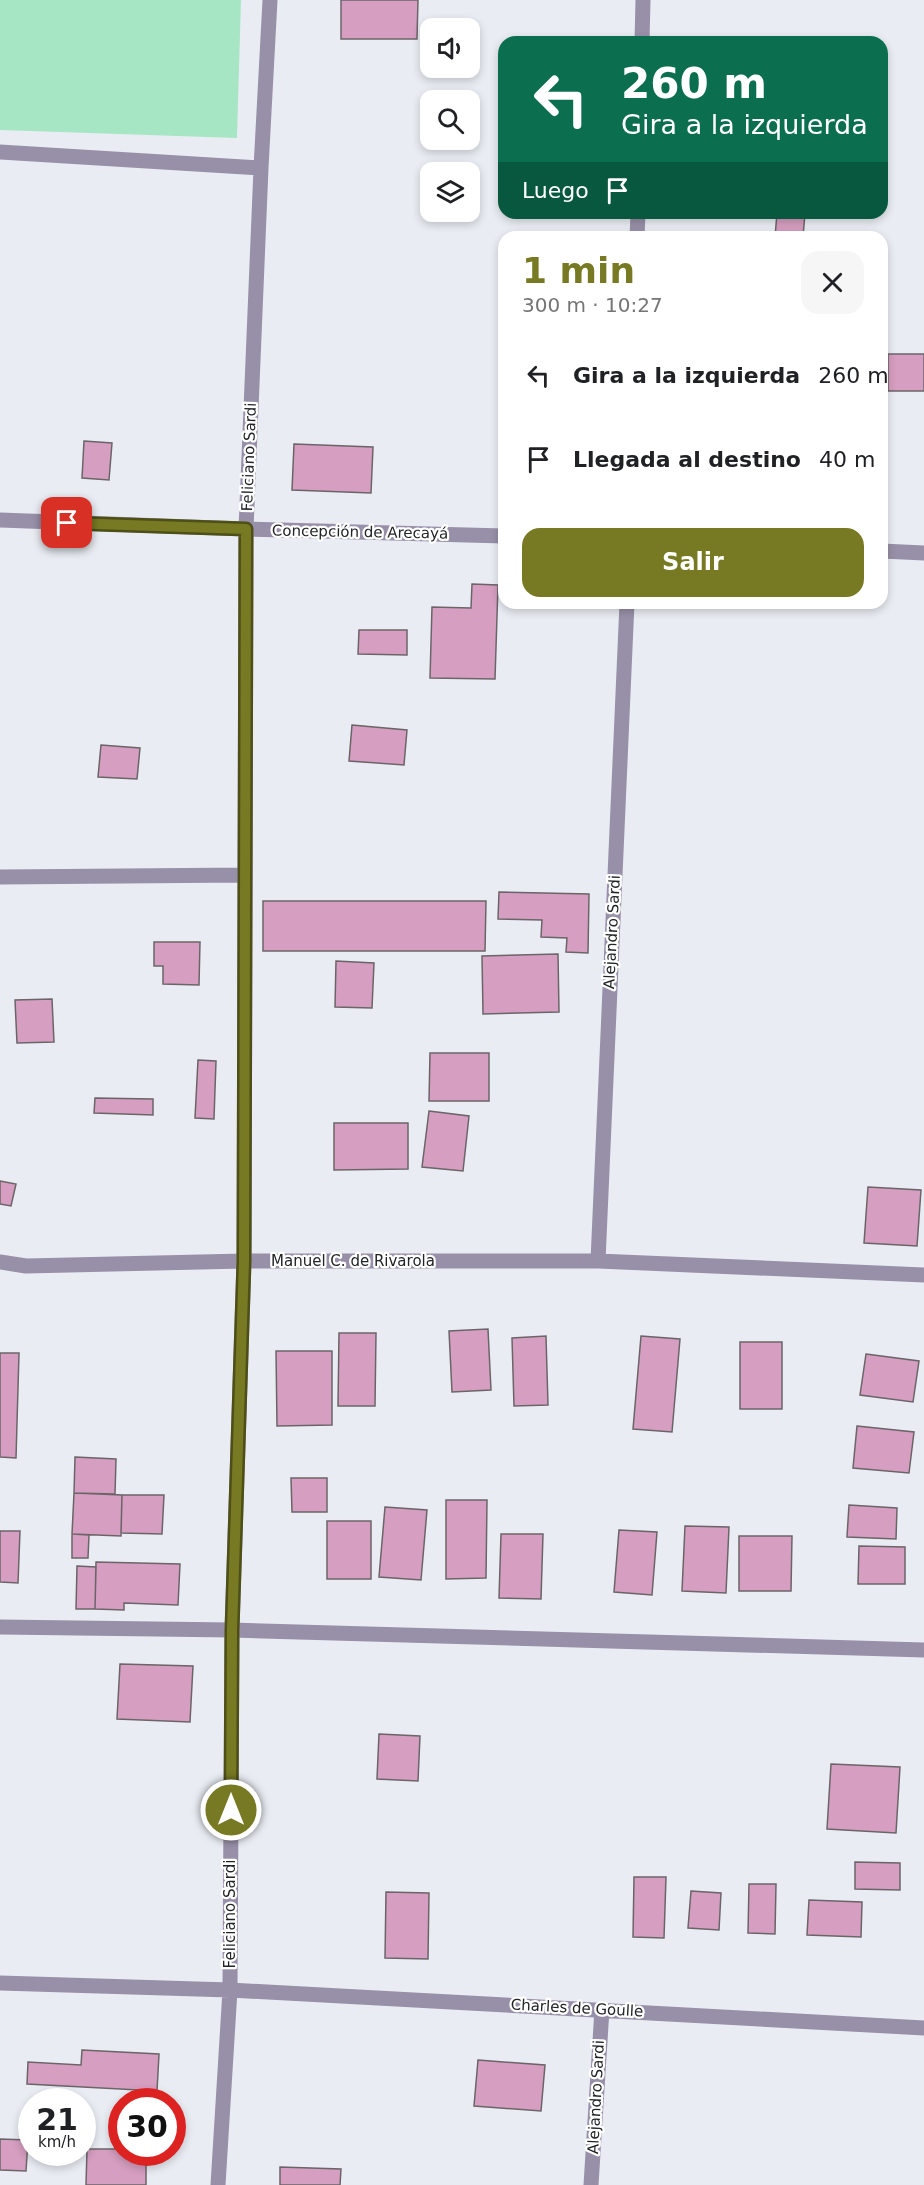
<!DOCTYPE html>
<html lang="es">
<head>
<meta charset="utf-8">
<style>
  body { margin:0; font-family:"DejaVu Sans",sans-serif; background:#f6f6f6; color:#202124; height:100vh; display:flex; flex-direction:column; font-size:22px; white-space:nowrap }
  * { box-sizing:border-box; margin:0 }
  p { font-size:20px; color:#757577 }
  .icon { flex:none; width:33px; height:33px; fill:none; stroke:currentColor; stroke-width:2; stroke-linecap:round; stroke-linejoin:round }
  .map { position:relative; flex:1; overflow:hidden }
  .side { position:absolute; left:498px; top:231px; width:390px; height:378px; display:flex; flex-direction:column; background:#fff; border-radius:18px; box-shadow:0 3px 9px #0003 }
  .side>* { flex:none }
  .banner { position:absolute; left:498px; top:36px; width:390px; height:183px; border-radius:18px; box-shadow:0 3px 9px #0003; background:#0b6e4f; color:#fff; overflow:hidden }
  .tools { position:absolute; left:420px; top:18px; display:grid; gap:12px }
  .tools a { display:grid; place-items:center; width:60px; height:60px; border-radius:12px; background:#fff; box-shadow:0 3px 9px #0003; font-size:30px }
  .speed { position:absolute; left:18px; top:2088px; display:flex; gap:12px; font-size:30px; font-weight:700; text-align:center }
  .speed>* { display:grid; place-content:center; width:78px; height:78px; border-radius:50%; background:#fff; box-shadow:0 3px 9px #0003; line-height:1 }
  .speed small { font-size:15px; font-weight:400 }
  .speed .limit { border:9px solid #d22; background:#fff; color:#111 }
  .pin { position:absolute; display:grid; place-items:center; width:51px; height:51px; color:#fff; margin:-26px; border-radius:12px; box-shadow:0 3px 9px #0006 }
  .me { position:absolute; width:66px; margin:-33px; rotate:0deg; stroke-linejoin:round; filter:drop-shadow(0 0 4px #0008) }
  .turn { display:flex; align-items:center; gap:21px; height:126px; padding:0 24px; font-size:27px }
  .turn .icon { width:78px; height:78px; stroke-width:2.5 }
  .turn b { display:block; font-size:42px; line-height:51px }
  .then { display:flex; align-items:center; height:57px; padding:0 24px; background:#0003; gap:12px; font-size:22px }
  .round { display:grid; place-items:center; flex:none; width:63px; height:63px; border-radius:18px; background:#f6f6f6 }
  .headline { display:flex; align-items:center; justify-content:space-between; height:102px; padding:0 24px }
  h1 { font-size:36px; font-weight:700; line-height:45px; color:#777a22 }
  .action { display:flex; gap:12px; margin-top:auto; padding:12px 24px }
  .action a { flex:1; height:69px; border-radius:18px; background:#777a22; color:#fff; font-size:24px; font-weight:700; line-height:69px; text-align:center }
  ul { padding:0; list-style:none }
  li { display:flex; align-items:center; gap:18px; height:84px; padding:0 24px }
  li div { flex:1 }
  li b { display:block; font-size:22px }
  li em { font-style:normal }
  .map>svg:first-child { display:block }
</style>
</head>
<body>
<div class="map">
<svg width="924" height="2185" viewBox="0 0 924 2185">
  <rect width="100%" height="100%" fill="#e9edf3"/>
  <path fill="#a7e6c4" d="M0,0H241L237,138L0,130Z"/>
  <path fill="#d69ec0" stroke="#6b6569" stroke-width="1.5" d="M341,0H418L417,39H341Z
    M777,213H805L803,237H775Z
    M888,354H924V391H888Z
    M84,441L112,443L109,480L82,478Z
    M294,444L373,447L371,493L292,490Z
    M472,584L498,585L495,679L430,678L432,607L471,608Z
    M359,630H407V655L358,654Z
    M352,725L407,730L404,765L349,761Z
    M101,745L140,748L137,779L98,777Z
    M499,892L589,894L588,953L566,952L567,938L541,937L542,920L498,919Z
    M263,901H486L485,951H263Z
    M154,942H200L199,985L163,984V966H154Z
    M558,954L559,1012L483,1014L482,956Z
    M336,961L374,963L372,1008L335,1007Z
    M52,999L54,1042L17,1043L15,1000Z
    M430,1053H489V1101H429Z
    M198,1060L216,1061L214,1119L195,1118Z
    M95,1098L153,1099V1115L94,1113Z
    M429,1111L469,1116L463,1171L422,1167Z
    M334,1123H408V1169L334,1170Z
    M0,1181L16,1184L11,1206L0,1204Z
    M868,1187L921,1190L917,1246L864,1243Z
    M488,1329L491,1390L452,1392L449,1331Z
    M339,1333H376L375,1406H338Z
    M546,1336L548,1405L514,1406L512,1338Z
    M641,1336L680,1339L672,1432L633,1429Z
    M740,1342H782V1409H740Z
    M276,1351H332V1425L277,1426Z
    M0,1353H19L16,1458L0,1457Z
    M866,1354L919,1361L913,1402L860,1395Z
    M857,1426L914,1432L909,1473L853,1468Z
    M75,1457L116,1459L115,1494L74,1493Z
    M291,1478H327V1512H292Z
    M74,1493L122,1495L121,1536L72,1534Z
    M122,1495H164L162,1534L121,1533Z
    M446,1500H487L486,1578L446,1579Z
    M849,1505L897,1508L896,1539L847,1537Z
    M385,1507L427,1510L421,1580L379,1577Z
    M327,1521H371V1579H327Z
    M685,1526L729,1527L726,1593L682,1591Z
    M619,1530L657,1532L652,1595L614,1592Z
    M0,1531H20L18,1583L0,1582Z
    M72,1534L89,1535L88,1558H72Z
    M501,1534H543L541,1599L499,1598Z
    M739,1536H792L791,1591H739Z
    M859,1546L905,1547V1584H858Z
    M96,1562L180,1564L178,1605L124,1603V1610L95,1609Z
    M77,1566L96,1567L95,1609H76Z
    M120,1664L193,1666L190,1722L117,1719Z
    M379,1734L420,1736L418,1781L377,1779Z
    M831,1764L900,1767L896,1833L827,1829Z
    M855,1862L900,1863V1890L855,1889Z
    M634,1877H666L664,1938L633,1937Z
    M749,1884H776L775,1934L748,1933Z
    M691,1891L721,1893L719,1930L688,1928Z
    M386,1892L429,1893L428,1959L385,1958Z
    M809,1900L862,1902L861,1937L807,1935Z
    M82,2050L159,2054L157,2091L27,2084L28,2062L81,2065Z
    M478,2060L545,2065L541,2111L474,2106Z
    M0,2139L28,2140L26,2171L0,2170Z
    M87,2149H122V2152H146V2185H86Z
    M280,2167L341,2169L340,2185H280Z"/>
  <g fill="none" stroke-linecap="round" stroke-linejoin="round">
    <path stroke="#9890a8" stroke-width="15" d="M642,42L643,0
      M0,152L261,168
      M637,237L638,213
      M0,520L246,529L504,536
      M882,551L924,553
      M0,877L245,875
      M598,1261L627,603
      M0,1262L26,1266L244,1261H598L924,1275
      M0,1627L232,1630L924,1650
      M0,1983L230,1990L924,2028
      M218,2185L230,1990L232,1630L244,1261L246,529L261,168L270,0
      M591,2185L602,2009"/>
  </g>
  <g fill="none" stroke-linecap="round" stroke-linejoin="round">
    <defs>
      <path id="route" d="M67,523L246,529L244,1261L232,1630L231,1810"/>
    </defs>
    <use href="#route" stroke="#4d4f16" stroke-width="15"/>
    <use href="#route" stroke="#777a22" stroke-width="10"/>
  </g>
  <g text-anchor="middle" stroke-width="4.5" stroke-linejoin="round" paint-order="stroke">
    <g font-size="15" fill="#222426" stroke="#fff">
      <text transform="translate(249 457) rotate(-88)" y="5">Feliciano Sardi</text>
      <text transform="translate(360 532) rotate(1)" y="5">Concepción de Arecayá</text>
      <text transform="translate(612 932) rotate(-87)" y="5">Alejandro Sardi</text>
      <text x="353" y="1266">Manuel C. de Rivarola</text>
      <text transform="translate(230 1914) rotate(-90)" y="5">Feliciano Sardi</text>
      <text transform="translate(577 2008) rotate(3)" y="5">Charles de Goulle</text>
      <text transform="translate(596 2097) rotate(-87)" y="5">Alejandro Sardi</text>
    </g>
  </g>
</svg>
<div class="tools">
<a><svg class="icon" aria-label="sound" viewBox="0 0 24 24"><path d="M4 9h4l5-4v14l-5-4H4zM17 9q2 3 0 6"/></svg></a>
<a><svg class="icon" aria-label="search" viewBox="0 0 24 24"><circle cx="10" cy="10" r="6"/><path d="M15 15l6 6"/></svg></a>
<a><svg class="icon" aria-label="layers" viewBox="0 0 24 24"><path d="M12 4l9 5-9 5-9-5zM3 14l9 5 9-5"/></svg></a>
</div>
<div class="speed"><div>21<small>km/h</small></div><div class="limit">30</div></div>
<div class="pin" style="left:67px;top:523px;background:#d93025"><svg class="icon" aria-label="arrive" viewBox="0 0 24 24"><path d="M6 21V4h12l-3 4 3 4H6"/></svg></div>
<svg class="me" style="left:231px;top:1810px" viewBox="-20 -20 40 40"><circle r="17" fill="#777a22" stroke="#fff" stroke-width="3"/><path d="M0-11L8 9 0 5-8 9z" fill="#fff"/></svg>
<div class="banner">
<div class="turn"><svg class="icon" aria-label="left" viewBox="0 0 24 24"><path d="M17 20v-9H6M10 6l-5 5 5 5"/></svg><div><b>260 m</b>Gira a la izquierda</div></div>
<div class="then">Luego<svg class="icon" aria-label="arrive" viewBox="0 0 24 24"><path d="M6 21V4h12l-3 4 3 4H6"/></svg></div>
</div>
<section class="side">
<div class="headline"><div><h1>1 min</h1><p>300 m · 10:27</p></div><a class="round"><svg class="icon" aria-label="close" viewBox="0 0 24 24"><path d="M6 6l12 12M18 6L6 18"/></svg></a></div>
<ul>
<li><svg class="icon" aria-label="left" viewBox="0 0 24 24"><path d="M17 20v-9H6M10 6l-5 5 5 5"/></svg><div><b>Gira a la izquierda</b></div><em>260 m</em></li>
<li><svg class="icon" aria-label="arrive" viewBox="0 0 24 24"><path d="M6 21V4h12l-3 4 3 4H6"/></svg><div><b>Llegada al destino</b></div><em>40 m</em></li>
</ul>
<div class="action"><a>Salir</a></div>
</section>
</div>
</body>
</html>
